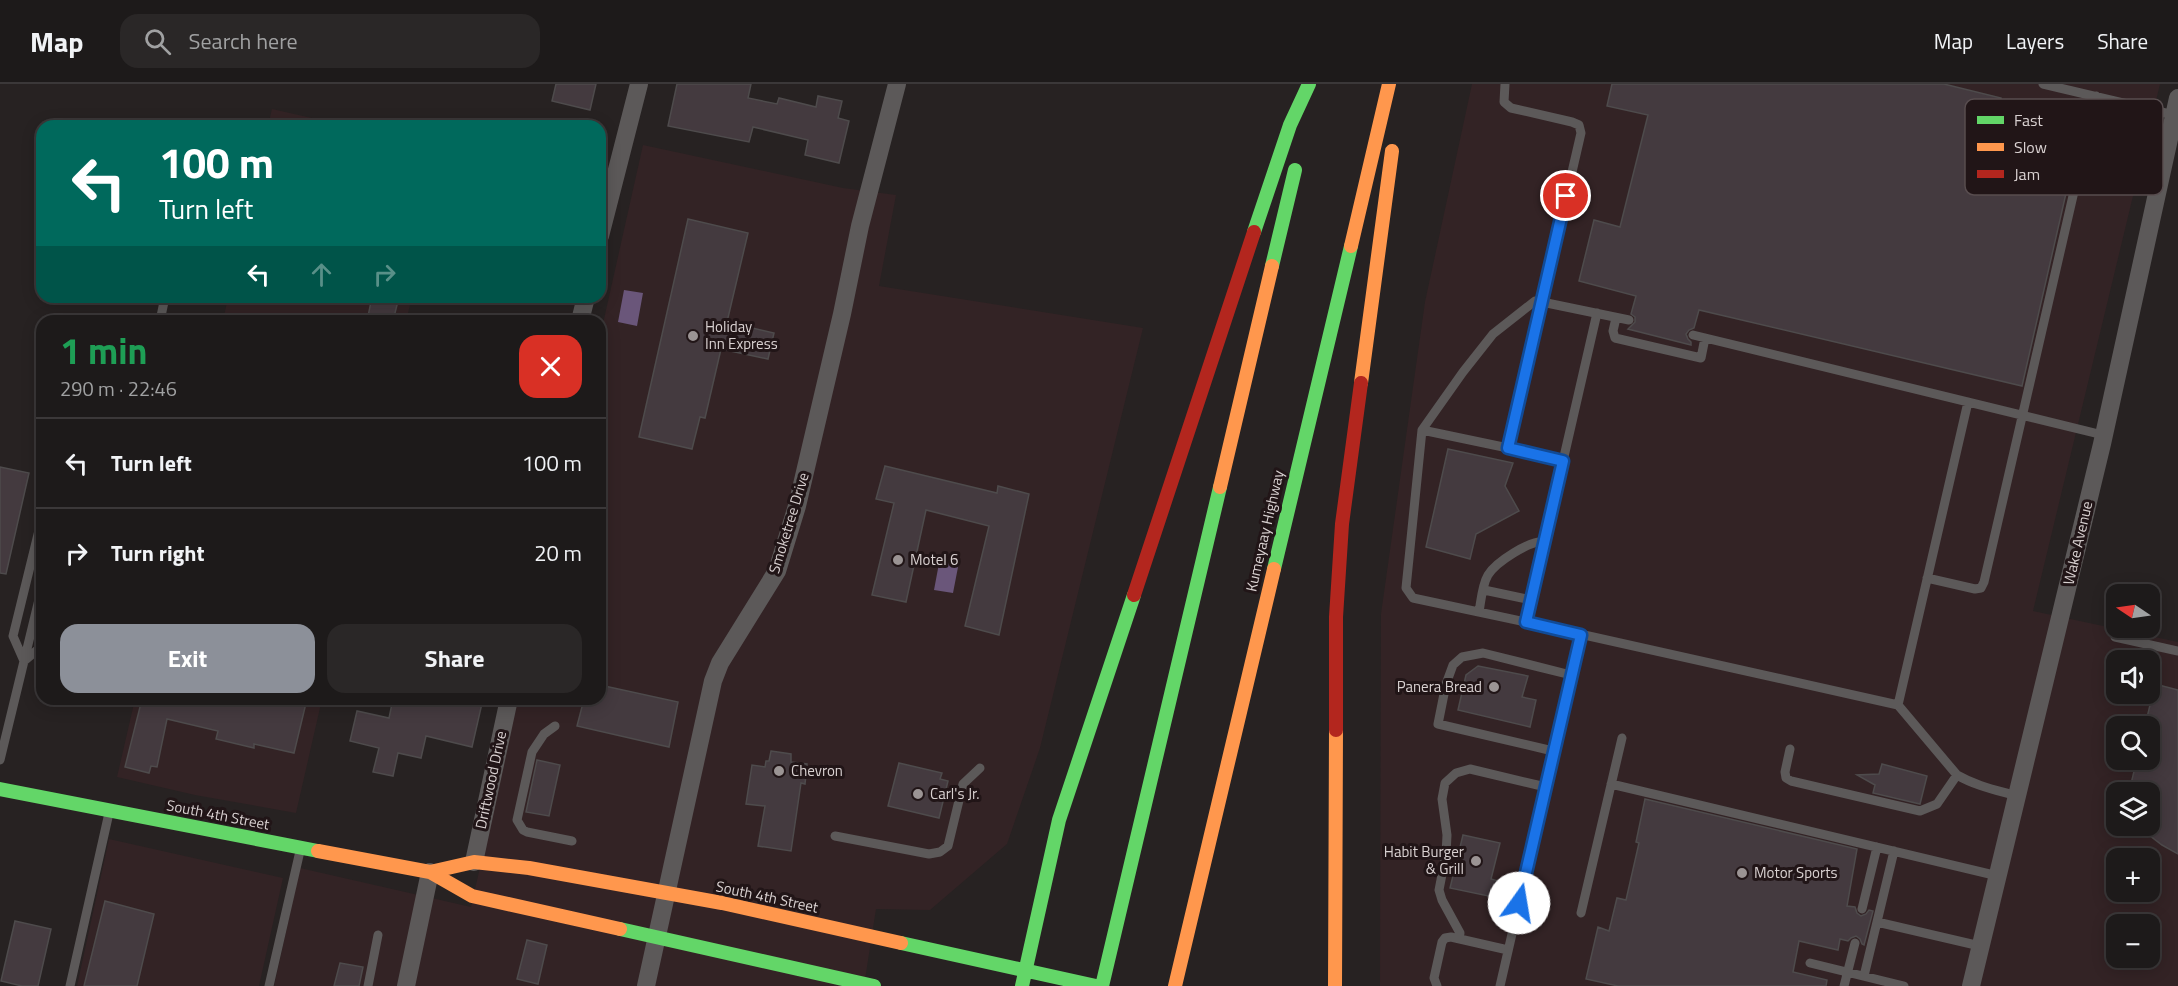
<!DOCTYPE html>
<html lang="en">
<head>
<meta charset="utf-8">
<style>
  body { margin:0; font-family:"Titillium Web",sans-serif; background:#2a2727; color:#f1f3f6; height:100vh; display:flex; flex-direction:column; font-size:22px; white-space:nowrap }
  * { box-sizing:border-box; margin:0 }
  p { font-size:20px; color:#a0a1a2 }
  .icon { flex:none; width:33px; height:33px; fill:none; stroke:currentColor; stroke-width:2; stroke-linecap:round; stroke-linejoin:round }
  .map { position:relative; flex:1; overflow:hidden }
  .panel { position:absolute; left:36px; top:231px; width:570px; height:390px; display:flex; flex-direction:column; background:#1d1a1a; border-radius:18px; box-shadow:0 3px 15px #0003,0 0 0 2px #3b3839 }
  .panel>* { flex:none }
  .top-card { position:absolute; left:36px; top:36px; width:570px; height:183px; border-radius:18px; box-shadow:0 3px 15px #0003,0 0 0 2px #3b3839; background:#00695c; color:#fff; overflow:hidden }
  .needle { width:39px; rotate:283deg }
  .controls { position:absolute; left:2106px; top:500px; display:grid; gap:12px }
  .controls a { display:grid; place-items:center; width:54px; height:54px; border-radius:12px; background:#1d1a1a; box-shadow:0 3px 15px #0003,0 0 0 2px #3b3839; font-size:30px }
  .pin { position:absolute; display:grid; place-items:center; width:51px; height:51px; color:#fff; margin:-26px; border:3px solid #fff; border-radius:50%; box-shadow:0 2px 6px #0007 }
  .me { position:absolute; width:66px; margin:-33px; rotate:13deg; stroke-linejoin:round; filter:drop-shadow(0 0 4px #0008) }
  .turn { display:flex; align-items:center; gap:21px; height:126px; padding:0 24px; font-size:27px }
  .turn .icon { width:78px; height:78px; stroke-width:2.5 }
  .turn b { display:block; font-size:42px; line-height:51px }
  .lanes { display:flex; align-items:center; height:57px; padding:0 24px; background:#0003; justify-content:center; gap:30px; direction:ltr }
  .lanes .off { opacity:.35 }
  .round { display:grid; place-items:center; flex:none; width:63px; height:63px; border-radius:18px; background:#2a2727 }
  .summary { display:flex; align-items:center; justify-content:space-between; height:102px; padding:0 24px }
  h1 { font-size:36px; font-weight:700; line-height:45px; color:#1e9e55 }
  .button { display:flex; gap:12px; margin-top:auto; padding:12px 24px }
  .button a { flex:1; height:69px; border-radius:18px; background:#8c9099; color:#fff; font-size:24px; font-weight:700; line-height:69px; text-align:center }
  .button a+a { background:#2a2727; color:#f1f3f6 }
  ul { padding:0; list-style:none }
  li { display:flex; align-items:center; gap:18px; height:90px; padding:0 24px; border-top:2px solid #3b3839 }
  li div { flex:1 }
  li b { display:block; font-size:22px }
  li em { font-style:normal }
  header { display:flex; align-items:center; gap:36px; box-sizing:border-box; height:84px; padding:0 30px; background:#1d1a1a; border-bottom:2px solid #3b3839 }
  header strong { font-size:28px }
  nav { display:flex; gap:33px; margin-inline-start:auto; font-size:21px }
  .search { width:420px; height:54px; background:#2a2727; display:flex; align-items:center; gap:15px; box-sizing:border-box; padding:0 21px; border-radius:18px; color:#a0a1a2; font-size:22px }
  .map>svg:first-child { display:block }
</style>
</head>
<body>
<header>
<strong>Map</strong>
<div class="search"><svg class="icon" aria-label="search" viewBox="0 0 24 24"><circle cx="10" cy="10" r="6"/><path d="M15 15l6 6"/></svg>Search here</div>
<nav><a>Map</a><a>Layers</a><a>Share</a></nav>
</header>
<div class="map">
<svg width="2178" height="902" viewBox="0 0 2178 902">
  <rect width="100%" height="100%" fill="#272222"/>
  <path fill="#332325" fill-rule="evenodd" d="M1472,0H2160L2033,527L2178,558V902H1380L1381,530L1425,218ZM2116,576H2150V609H2116ZM2116,642H2150V675H2116ZM2116,708H2150V741H2116ZM2116,774H2150V807H2116ZM2116,840H2150V873H2116Z
    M272,25L338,40L346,42H268Z
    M643,61L843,104L896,111L879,202L1143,244L1040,664L1007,760L930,826L876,825L864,902H274L300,784L471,823L518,615H600V253Z
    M228,213H412L406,237H223Z
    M135,615H322L296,729L195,711L117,693Z
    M109,755L283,794L259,902H77Z"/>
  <path fill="#6a567a" d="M624,206L643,209L637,242L618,238Z
    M940,474L959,478L953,509L934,506Z"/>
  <path fill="#443a3f" stroke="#4e4b4c" stroke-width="1.5" d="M556,0H596L590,26L552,17Z
    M677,0H751L748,14L777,20L779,14L816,23L818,12L842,17L838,34L849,37L839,79L805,71L808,56L753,43L749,58L668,42Z
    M1612,0H1944L2001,14L1988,86L2067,105L2022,302L1699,226L1694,244L1689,246L1686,250L1688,255L1691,258V261L1628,245L1635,238V233L1631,230L1636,212L1579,197L1594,136L1620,143L1648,31L1607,22Z
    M688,135L748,149L727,238L774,249L768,275L721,265L705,334L700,333L692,365L639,353Z
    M372,213H399L393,237H367Z
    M1448,365L1513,379L1505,402L1519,427L1476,450L1470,475L1426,463Z
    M885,382L997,409L998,402L1029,410L999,551L965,542L989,442L926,426L906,518L872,511L894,419L876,415Z
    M0,383L29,389L6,490L0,489Z
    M1478,582L1528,592L1522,613L1536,616L1530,643L1458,626L1466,591Z
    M2155,600L2178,606V770L2162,761L2136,741H2150V708H2129L2137,675H2150V642H2145Z
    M600,601L678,618L669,663L577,642L584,615H600Z
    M142,615H307L294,669L254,660V664L216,655L218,647L167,635L157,683L151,682L149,689L125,683Z
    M393,615H483L472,663L426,652L421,674L398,669L393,692L373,688L379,664L350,657L357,627L389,634Z
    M771,667L791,670V678L807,680L805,700L801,699L791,767L758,762L765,722L746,720L752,681L765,683L766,677H769Z
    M537,676L560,681L549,732L526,728Z
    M899,679L942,689L940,695L948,697L939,734L888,722Z
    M1882,680L1927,692L1920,720L1873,709L1875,701L1857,691L1879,690Z
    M1645,715L1857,765L1847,822L1855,823L1857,829L1861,832L1866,830L1869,826L1873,827L1864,861L1862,860L1860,855L1856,852L1851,854L1848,857L1840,855L1838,866L1799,857L1793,888L1827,896L1826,902H1618L1586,895L1598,843L1609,847L1617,814L1626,816L1639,759L1636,758Z
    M1463,751L1500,759L1491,795L1498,797L1493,813L1450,804Z
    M105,817L154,830L137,902H84Z
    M15,837L51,845L38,902H22L1,897Z
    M527,856L547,861L538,900L517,895Z
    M340,879L363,883L359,902H334Z"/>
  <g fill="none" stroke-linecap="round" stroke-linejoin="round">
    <path stroke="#5c5959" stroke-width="9" d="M1505,0L1504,18L1511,24L1572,38L1579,41L1581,49L1542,218L1629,236
      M2043,0L2174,31
      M1597,229L1526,538L1898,621L1957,691C1976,702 1996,706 2017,712
      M1616,234L1613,247L1615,254L1701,274L1705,254
      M160,237L165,213
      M1693,251L2103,351
      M1422,346L1508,364
      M1927,494L1975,505L1981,504L1984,498L2096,12
      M1484,506L1531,516
      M1479,528C1481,517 1482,501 1488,491C1496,478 1530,456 1544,458
      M1526,538L1413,514L1406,504L1422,346L1463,288L1493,250L1535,217L1542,218L1508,364L1563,377
      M2115,553L2178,567
      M24,577L13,552L42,434
      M24,577L42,562
      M1898,621L1968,318
      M555,642L544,650L532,668L517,736L523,746L527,748L572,757
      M1790,665L1785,688L1786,694L1791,697L1920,727L1937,720L1957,691
      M1553,667L1438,640L1446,600L1453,581L1462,573L1483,569L1571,591
      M0,676L42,503
      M1611,700L1998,792
      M835,752L929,770L940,768L948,762L963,700L980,684
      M1862,825L1877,763
      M1581,829L1622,654
      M1877,838L1980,862
      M1459,855L1460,849L1442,816L1439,806L1446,770L1447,751L1442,715L1445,699L1456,689L1470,685L1546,703
      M1810,879L1904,902
      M1864,892L1894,767
      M70,902L109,729
      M269,902L300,767
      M368,902L378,851
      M1437,902L1434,894L1442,858L1445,854L1451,853L1508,866
      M1500,902L1581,551
      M1844,902L1855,859"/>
    <path stroke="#5c5959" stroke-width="18" d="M600,152L639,0
      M580,237L586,213
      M474,778L509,615
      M406,902L430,788
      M646,902L713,597L720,579L777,487L797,422L842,230L860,142L897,0
      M1971,902L2102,360L2178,14"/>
    <path stroke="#63d668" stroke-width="14" d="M1254,148L1290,41L1309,0
      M1272,182L1295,86
      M1274,485L1351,162
      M0,705L318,767
      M620,845L874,902
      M901,859L1096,902
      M1022,902L1059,736L1134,511
      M1102,902L1220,403"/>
    <path stroke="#ff974d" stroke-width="14" d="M1351,162L1389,0
      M1361,299L1392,67
      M1220,403L1272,182
      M318,767L430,788L472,812L620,845
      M430,788L474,778L529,784L722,819L901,859
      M1175,902L1274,485
      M1335,902L1336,646"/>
    <path stroke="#b3261e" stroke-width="14" d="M1134,511L1254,148
      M1336,646V533L1342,440L1361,299"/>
  </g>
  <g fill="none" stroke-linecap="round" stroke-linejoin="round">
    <defs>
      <path id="route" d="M1519,819L1581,551L1526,538L1563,377L1508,364L1566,112"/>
    </defs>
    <use href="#route" stroke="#114b97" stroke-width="15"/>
    <use href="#route" stroke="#1a73e8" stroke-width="10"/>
  </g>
  <g fill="#9b9494" stroke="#211517" stroke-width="2">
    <circle cx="693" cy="252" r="6"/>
    <circle cx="898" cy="476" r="6"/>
    <circle cx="1494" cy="603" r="6"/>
    <circle cx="779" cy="687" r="6"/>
    <circle cx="918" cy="710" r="6"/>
    <circle cx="1476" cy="777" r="6"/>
    <circle cx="1742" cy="789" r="6"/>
  </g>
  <g text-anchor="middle" stroke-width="6" stroke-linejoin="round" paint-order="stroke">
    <g font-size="15" fill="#d9d1d1" stroke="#211517" text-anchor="start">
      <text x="705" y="248">Holiday<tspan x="705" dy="17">Inn Express</tspan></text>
      <text x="910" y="481">Motel 6</text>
      <text x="1482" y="608" text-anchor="end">Panera Bread</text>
      <text x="791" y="692">Chevron</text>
      <text x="930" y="715">Carl's Jr.</text>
      <text x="1464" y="773" text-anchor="end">Habit Burger<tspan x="1464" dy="17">&amp; Grill</tspan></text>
      <text x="1754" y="794">Motor Sports</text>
    </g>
    <g font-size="15" fill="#d9d1d1" stroke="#211517">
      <text transform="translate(789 439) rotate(-73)" y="5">Smoketree Drive</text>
      <text transform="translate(1265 447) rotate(-77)" y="5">Kumeyaay Highway</text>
      <text transform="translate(2078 459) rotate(-77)" y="5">Wake Avenue</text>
      <text transform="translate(491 696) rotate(-78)" y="5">Driftwood Drive</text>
      <text transform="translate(218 731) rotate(11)" y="5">South 4th Street</text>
      <text transform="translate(767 813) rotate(12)" y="5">South 4th Street</text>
    </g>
  </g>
  <rect x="1965" y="15" width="198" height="96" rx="9" fill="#211517" stroke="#584d4f" stroke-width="1.5"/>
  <rect x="1977" y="32" width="27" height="8" fill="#63d668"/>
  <rect x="1977" y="59" width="27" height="8" fill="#ff974d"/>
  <rect x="1977" y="86" width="27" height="8" fill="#b3261e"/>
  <g font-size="16" fill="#d9d1d1">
    <text x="2014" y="42">Fast</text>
    <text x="2014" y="69">Slow</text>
    <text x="2014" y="96">Jam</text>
  </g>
</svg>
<div class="controls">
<a><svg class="needle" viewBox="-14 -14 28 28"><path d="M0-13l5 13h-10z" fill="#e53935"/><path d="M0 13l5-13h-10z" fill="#a0a1a2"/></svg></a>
<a><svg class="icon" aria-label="sound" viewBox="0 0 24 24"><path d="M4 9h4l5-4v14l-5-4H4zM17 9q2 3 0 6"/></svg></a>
<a><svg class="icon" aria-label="search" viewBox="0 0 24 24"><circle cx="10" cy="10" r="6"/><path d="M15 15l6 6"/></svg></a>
<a><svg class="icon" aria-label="layers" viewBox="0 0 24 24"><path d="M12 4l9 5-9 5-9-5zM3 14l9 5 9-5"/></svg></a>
<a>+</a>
<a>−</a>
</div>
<div class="pin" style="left:1566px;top:112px;background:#d93025"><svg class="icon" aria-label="arrive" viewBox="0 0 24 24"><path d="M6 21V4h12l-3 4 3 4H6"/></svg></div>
<svg class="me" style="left:1519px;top:819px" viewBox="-20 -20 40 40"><circle r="19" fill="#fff"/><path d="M0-13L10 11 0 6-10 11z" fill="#1a73e8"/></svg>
<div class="top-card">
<div class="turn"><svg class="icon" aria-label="left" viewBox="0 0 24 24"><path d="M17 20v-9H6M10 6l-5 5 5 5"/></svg><div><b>100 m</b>Turn left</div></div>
<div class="lanes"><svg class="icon" aria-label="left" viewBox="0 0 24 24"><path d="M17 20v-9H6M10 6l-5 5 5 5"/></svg><svg class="icon off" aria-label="ahead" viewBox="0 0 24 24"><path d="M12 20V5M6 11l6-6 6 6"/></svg><svg class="icon off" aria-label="right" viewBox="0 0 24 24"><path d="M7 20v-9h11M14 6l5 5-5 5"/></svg></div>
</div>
<section class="panel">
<div class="summary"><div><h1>1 min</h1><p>290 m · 22:46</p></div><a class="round" style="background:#d93025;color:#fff"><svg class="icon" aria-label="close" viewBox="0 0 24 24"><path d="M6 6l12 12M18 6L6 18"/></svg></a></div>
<ul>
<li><svg class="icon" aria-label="left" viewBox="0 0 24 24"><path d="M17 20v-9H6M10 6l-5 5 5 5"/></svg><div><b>Turn left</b></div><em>100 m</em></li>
<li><svg class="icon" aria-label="right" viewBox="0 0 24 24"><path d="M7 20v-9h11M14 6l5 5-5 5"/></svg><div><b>Turn right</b></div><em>20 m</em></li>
</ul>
<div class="button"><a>Exit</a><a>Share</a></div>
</section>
</div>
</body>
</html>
